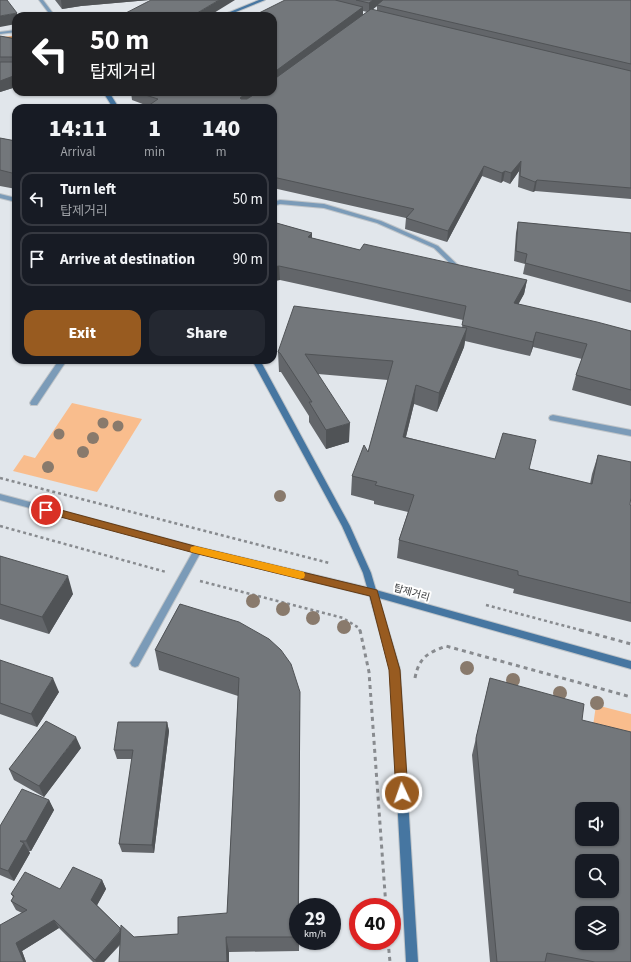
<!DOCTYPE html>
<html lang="en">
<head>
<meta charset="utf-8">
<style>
  body { margin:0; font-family:"Source Sans 3","Noto Sans KR",sans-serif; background:#242831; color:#f1f3f6; height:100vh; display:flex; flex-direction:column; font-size:15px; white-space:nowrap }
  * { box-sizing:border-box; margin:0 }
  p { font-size:13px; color:#9ea1a6 }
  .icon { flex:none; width:22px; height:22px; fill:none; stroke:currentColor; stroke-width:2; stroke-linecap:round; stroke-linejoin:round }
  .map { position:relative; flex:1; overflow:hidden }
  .drawer { position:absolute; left:12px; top:104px; width:265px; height:260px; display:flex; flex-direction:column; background:#171b24; border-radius:12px; box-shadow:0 1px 3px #0004 }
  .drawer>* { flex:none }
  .banner { position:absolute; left:12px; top:12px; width:265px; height:84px; border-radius:12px; box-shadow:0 1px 3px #0004; background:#202124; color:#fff; overflow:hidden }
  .tools { position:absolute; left:575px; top:802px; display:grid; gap:8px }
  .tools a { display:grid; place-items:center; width:44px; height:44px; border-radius:8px; background:#171b24; box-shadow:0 1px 3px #0004; font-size:20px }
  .speed { position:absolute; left:289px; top:898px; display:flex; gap:8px; font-size:20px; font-weight:700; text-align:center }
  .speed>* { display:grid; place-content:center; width:52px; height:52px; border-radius:50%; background:#171b24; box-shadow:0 1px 3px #0004; line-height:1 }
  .speed small { font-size:10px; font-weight:400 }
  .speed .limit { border:6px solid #d22; background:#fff; color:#111 }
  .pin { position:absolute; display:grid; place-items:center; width:34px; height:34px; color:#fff; margin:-17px; border:2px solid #fff; border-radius:50%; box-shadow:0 1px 4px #0007 }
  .me { position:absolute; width:44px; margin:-22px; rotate:357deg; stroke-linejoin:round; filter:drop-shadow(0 0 3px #0008) }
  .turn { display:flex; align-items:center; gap:14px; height:84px; padding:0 12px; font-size:18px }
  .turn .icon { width:52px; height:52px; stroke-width:2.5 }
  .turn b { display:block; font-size:28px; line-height:34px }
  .eta { display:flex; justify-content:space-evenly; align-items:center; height:68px; text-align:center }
  .eta b { font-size:24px; font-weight:800; line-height:28px }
  .action { display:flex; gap:8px; margin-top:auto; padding:8px 12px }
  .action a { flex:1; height:46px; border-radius:12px; background:#985b20; color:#fff; font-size:16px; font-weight:800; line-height:46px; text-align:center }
  .action a+a { background:#242831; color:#f1f3f6 }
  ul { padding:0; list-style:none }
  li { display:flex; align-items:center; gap:12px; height:54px; margin:0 8px 6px; padding:0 4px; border:2px solid #363941; border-radius:12px }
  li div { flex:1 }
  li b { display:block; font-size:15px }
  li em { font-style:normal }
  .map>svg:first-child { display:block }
</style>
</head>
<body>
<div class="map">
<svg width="631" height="962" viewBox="0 0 631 962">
  <rect width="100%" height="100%" fill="#e1e6eb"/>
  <path fill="#f9bd8d" d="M72,403L142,419L97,492L13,471L24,455L35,458Z
    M596,705L631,714V744L592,733Z"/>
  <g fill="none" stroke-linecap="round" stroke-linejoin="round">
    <path fill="#df924e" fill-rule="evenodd" d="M16,36V38L0,39V37Z"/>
    <defs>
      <path id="lane" d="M39,0H43L55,16H51Z
        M16,30V32L0,34V32Z
        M280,200L324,204L381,221L438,246L464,271L463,272H459L434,248L377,223L324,208L280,204L273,206V202Z
        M59,360H67L37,405H31L30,403L31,401Z
        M553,415L631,430V436L550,420L549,418L550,416Z
        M198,547L201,548L202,550L138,666L135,667L132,666L130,663L132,660L195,548Z"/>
      <path id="street" d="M0,194L16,198V202L0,198Z
        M0,494L198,547L374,589L377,590L378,593L377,596L374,597L198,553L0,500Z"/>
      <path id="secondary" d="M259,0H265L226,16H220Z
        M103,92H109L119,108H113Z
        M252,360H260L350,526L371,573L376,590L631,661V669L379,598L400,669L418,962H406L390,669L363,573L342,526Z"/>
    </defs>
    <use href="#lane" stroke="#bfc4c8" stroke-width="2"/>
    <use href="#street" stroke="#bfc4c8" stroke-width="2"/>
    <use href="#secondary" stroke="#bfc4c8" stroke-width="2"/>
    <path stroke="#888b8f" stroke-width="2.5" stroke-dasharray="3 3" stroke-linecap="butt" d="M0,478L329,563
      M0,526L166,572
      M200,581L343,618L359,628L360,631
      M486,605L584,631"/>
    <path stroke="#888b8f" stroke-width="3" stroke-dasharray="4 4" stroke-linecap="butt" d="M360,630L369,672L386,907
      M580,630L631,644
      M415,678C419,657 428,653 446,646L631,697
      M388,941L390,962"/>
    <use href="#lane" fill="#7b9bb8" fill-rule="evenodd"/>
    <use href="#street" fill="#7b9bb8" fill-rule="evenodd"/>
    <use href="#secondary" fill="#4676a1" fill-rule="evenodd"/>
  </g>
  <g fill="#897a6c">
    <circle cx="103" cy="423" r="5.5"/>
    <circle cx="118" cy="426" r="5.5"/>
    <circle cx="59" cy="434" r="5.5"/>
    <circle cx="93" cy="438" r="6"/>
    <circle cx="83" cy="452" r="6"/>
    <circle cx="48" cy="467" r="6"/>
    <circle cx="280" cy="496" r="6"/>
    <circle cx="253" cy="601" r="7"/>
    <circle cx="283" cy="609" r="7"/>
    <circle cx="313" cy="618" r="7"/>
    <circle cx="344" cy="627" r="7"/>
    <circle cx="467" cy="668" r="7"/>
    <circle cx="513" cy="680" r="7"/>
    <circle cx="560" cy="693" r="7"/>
    <circle cx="597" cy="703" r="7"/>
  </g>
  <path fill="#63666a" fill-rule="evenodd" d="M55,0H149L81,6L62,9Z
    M285,0H631V199L535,191L533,192L518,187L519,171L510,184L503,181L501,183L482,176L447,242L405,229L406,218L273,188V108H148V106L132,100L131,92H273ZM377,6V11L372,10ZM363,11L367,12L363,15Z
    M0,36L16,39V87L0,92Z
    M0,138L16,141V189L0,186Z
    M273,222L312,233V238L360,250L527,280L524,294L518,304L631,331V406L572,390L576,375L582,359L533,347L530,356L465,341L464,347L437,412L414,404L406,437L590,484L592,474L598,455L630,505H631V622L513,593L514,589L397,558L399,540L408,512L374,504V501L351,495L352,476L368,452L388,380L318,374L349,442L326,449L309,422V416L281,372H279L278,352L462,328L463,320L280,280L273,281Z
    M518,222L631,233V303L523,274L525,264L514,261L516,233Z
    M0,556L73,594L49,634L0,619Z
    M180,604L300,711L298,907V941H299V951L229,952V962H119L120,945L104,962H93L59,928L22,951L26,962H0L22,913L16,910L11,901L13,897L11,894L60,889L102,880L106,889L97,905L120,928L134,937L178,934L227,913L238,696L159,670L155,650Z
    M0,660L59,692L37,727L0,714Z
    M490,678L582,720L631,962H490L472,755Z
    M167,722L169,731L154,853L122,852L119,844L132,759H117L114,750Z
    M81,748L44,797L14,780L9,769Z
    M49,800L54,810L31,851H29L30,853L14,881L0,875V826Z"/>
  <path fill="#505356" d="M61,0H149L81,6L62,9Z
    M219,0H235L209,16H192Z
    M373,0H385L377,5V6L369,12V3Z
    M363,7V17L273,83V73Z
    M17,13V16H16V24L0,27V16Z
    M16,75V87L0,92V81Z
    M248,92H262L241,108L240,98Z
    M521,161L519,171L510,184L511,173Z
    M484,166L482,176L447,242L448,231Z
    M505,171L503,181L501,183L502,173Z
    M537,180L535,191L533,192L535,182Z
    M312,233V247L308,237Z
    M279,266L280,280L273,281V267Z
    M527,280L524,294L511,318L514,303Z
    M467,328L464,347L437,412L439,393Z
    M536,332L533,347L530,356L533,342Z
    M416,385L414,404L401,456L403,437Z
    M350,423L349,442L326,449V430Z
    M68,576L73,594L49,634L42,617Z
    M53,678L59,692L37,727L31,714Z
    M300,692V711L299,907H298Z
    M167,722L169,731L154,853L152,845Z
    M76,737L81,748L44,797L39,786Z
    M49,800L54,810L31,851L26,841Z
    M24,843L30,853L14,881L8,871Z
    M102,880L106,889L95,909L91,900Z
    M54,920L59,928L22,951L26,962H24L16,943Z
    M122,930L125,938L104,962H96L95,960Z
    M226,937L229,952V962H227Z"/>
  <path fill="#73777b" stroke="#505356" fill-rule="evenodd" d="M0,0H7L17,13L0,16Z
    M151,0H219L192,16H124L122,15Z
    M285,0H335L363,7L273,73V16H253Z
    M356,0H373L369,3Z
    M383,0H631V64L377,5Z
    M371,9L631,71V188L537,180L535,182L520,176L521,161L511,173L505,171L502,173L484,166L448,231L406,218L414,209L273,177V108H154L148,106L158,99L136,92H248L240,98L241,99H247L258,92H273V80Z
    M0,36L16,39V75L0,81V62H14L15,57H0Z
    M0,138L16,141V174L0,170Z
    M273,222L312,233L308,237L360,250L364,244L527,280L514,303L597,322L631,331V390L576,375L587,344L536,332L533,342L462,325L466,306L279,266L273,267Z
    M518,222L631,233V291L525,263L527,254L516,251Z
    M294,306L467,328L439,393L416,385L403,437L495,459L503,433L536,440L529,469L592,484L598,455L631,462V496L630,505H631V603L518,575V571L399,540L414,495L375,485L377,482L352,476L364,445L368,452L393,361L305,354L350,423L326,430L309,402H312L280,353L278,352Z
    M0,556L68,576L42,617L0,604Z
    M180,604L239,622L269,639L281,650L291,664L300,692L298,937H226L227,962H119L121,925L134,937L178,934V917L227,913L239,678L155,650Z
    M0,660L53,678L31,714L0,703Z
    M490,678L584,704L582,720L631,732V962H595L547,953L545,962H497L476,738ZM582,809H612V839H582ZM582,861H612V891H582ZM582,913H612V943H582Z
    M46,721L76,737L39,786L9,769Z
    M118,722H167L152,845L119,844L133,750H114Z
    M22,789L49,800L26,841H20L24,843L8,871L0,868V826Z
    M73,867L102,880L91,900L120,928V931L95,960L54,920L16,943L24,962H0V925L27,910L11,901L14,896L11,894L25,872L60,889Z"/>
  <path fill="#985b20" stroke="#633b15" d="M46,506L198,547L377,590L400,670L408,793L406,797L402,798L398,797L396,793L389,670L370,596L198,554L42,512L41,510Z"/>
  <path fill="#f59e0b" d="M195,546L300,571L304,572L305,575L304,578L300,579L195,553L191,552L190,550L191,547Z"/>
  <g text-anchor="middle" stroke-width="4" stroke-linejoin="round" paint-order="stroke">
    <g font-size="10" fill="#393b3d" stroke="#fff">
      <text transform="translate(412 592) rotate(16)" y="4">탑제거리</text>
    </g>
  </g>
</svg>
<div class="tools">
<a><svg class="icon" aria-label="sound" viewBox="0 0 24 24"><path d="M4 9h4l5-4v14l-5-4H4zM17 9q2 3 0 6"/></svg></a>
<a><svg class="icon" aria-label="search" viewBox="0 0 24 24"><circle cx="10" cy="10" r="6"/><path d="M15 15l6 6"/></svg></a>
<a><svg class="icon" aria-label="layers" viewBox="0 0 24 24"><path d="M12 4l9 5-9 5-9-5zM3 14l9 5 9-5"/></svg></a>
</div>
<div class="speed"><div>29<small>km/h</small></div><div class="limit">40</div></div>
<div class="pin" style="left:46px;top:510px;background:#d93025"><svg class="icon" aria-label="arrive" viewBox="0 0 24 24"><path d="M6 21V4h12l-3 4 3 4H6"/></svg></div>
<svg class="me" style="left:402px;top:793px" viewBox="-20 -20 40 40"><circle r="17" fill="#985b20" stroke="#fff" stroke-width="3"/><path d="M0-11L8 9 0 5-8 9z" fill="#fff"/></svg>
<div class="banner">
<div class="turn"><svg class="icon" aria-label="left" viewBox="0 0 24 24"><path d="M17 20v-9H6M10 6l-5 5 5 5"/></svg><div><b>50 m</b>탑제거리</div></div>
</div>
<section class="drawer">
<div class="eta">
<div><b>14:11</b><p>Arrival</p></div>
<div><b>1</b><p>min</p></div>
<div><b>140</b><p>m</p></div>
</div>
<ul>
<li><svg class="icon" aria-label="left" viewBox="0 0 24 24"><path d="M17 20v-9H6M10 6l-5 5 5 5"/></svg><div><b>Turn left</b><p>탑제거리</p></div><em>50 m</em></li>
<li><svg class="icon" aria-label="arrive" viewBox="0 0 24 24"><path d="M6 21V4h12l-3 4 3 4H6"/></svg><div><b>Arrive at destination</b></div><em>90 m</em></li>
</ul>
<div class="action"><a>Exit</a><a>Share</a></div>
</section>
</div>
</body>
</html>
